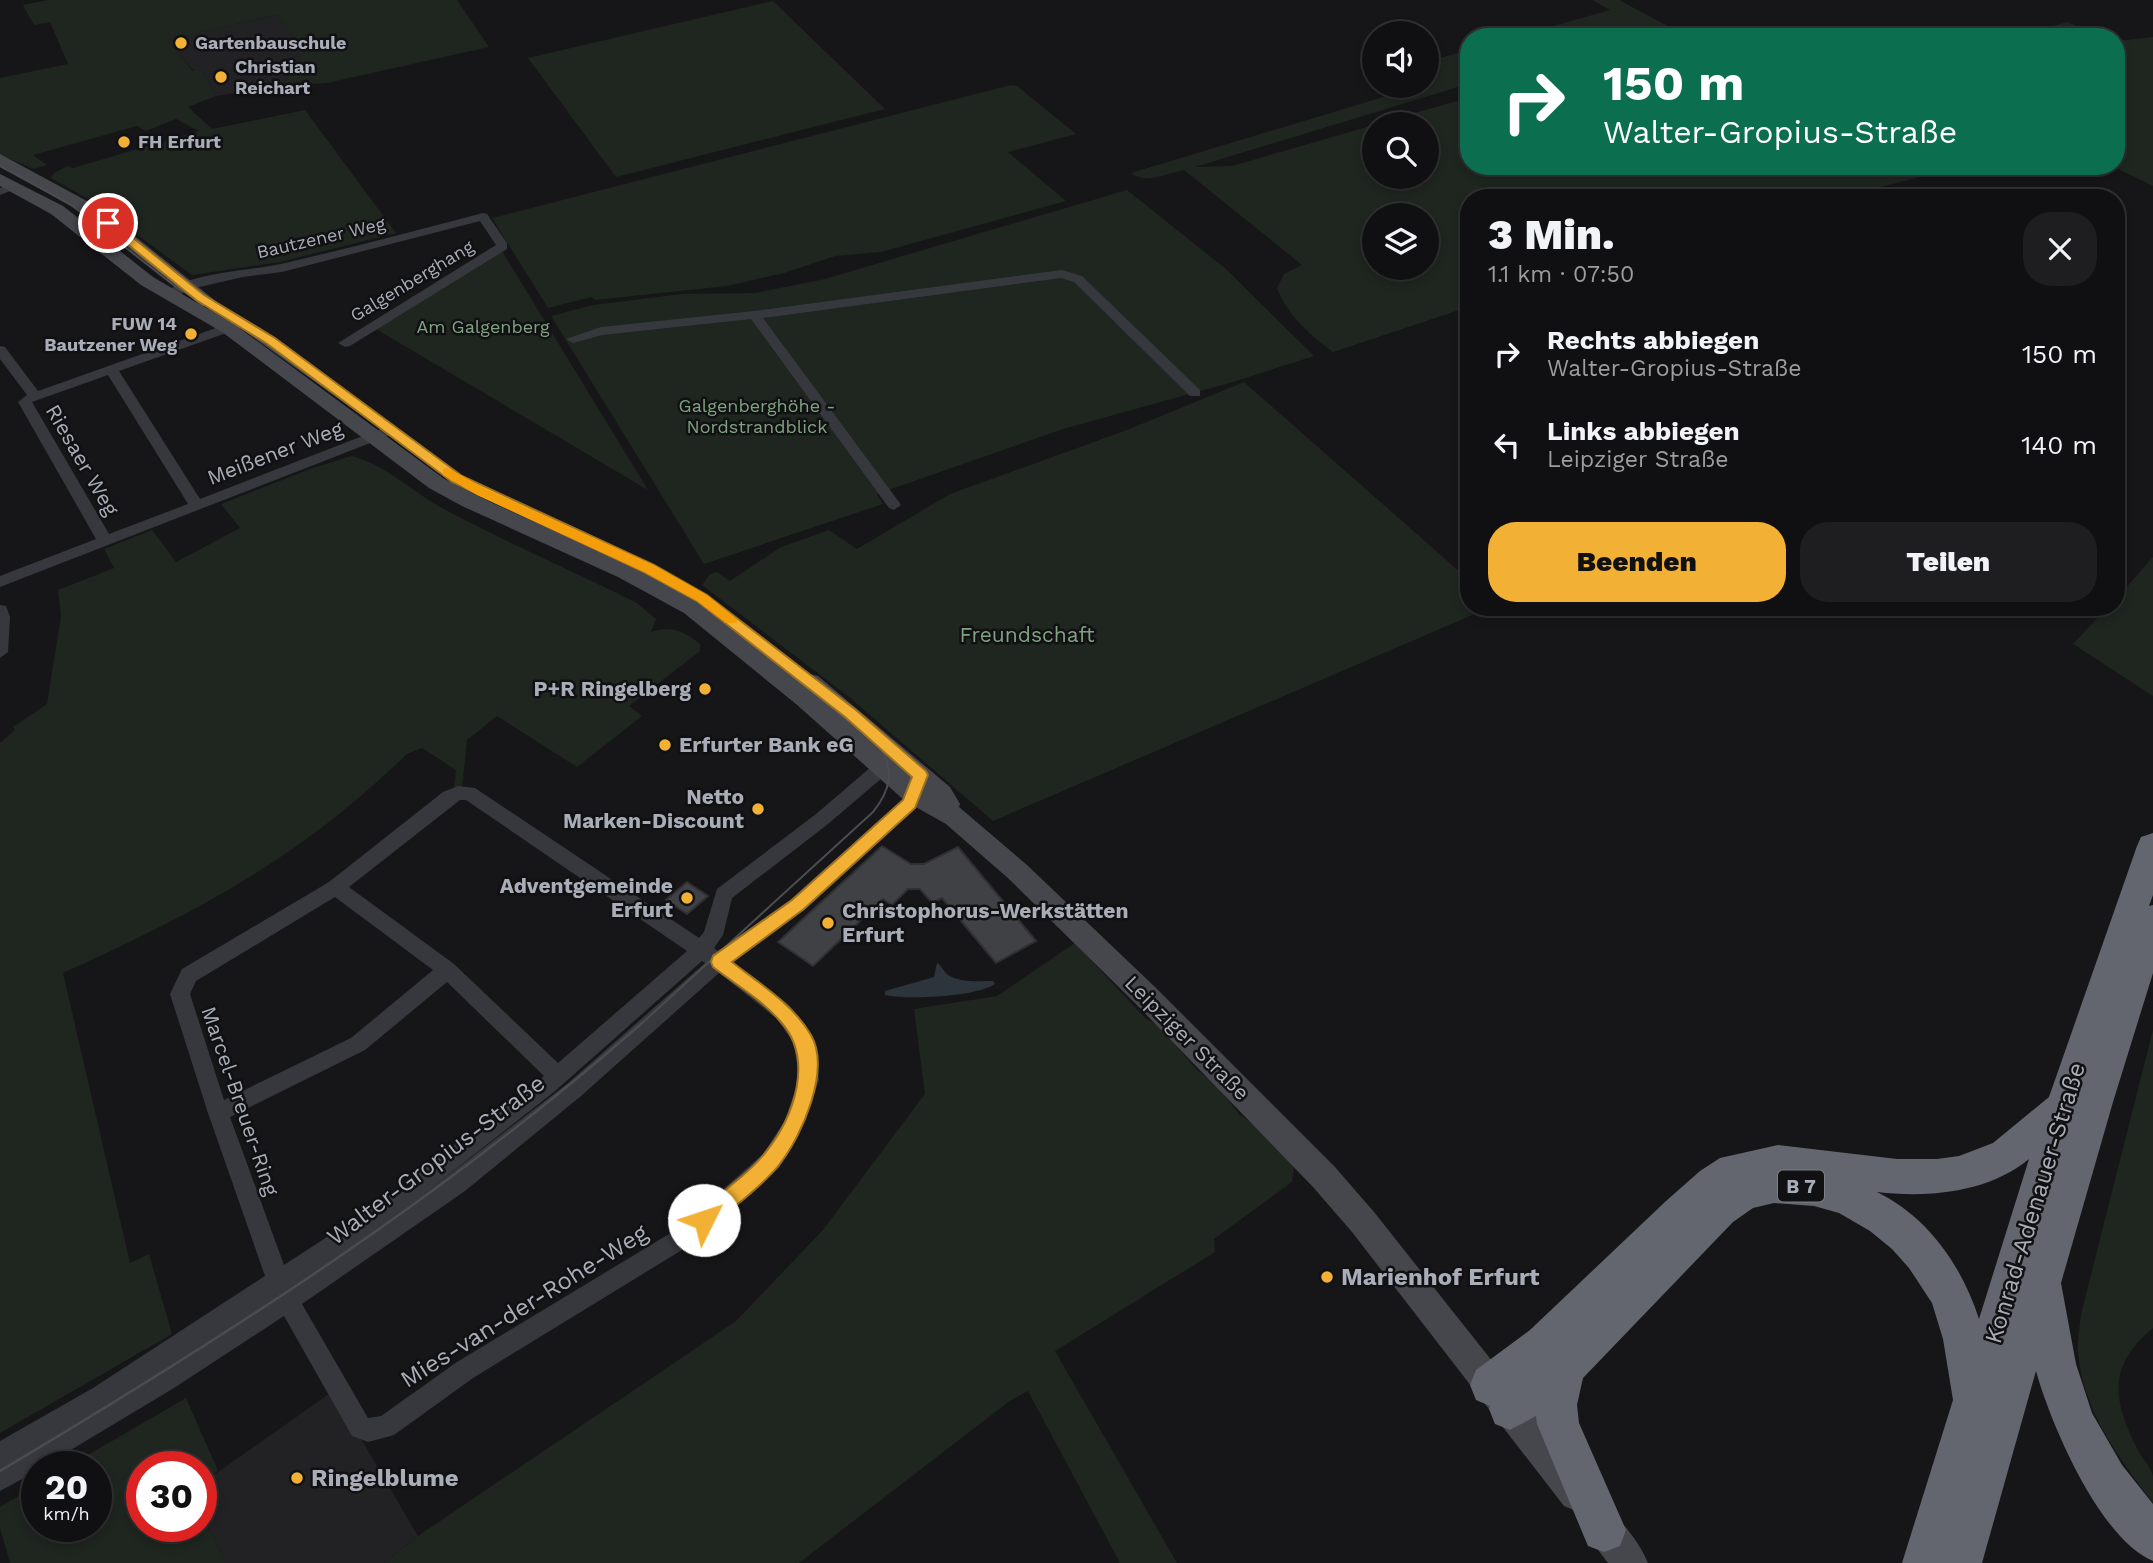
<!DOCTYPE html>
<html lang="de">
<head>
<meta charset="utf-8">
<style>
  body { margin:0; font-family:"Work Sans",sans-serif; background:#1e1e20; color:#f1f3f6; height:100vh; display:flex; flex-direction:column; font-size:26px; white-space:nowrap }
  * { box-sizing:border-box; margin:0 }
  p { font-size:23px; color:#9c9d9f }
  .icon { flex:none; width:38px; height:38px; fill:none; stroke:currentColor; stroke-width:2; stroke-linecap:round; stroke-linejoin:round }
  .map { position:relative; flex:1; overflow:hidden }
  .details { position:absolute; left:1460px; top:189px; width:665px; height:427px; display:flex; flex-direction:column; background:#101012; border-radius:28px; box-shadow:0 4px 10px #0003,0 0 0 2px #303032 }
  .details>* { flex:none }
  .banner { position:absolute; left:1460px; top:28px; width:665px; height:147px; border-radius:28px; box-shadow:0 4px 10px #0003,0 0 0 2px #303032; background:#0b6e4f; color:#fff; overflow:hidden }
  .fabs { position:absolute; left:1362px; top:21px; display:grid; gap:14px }
  .fabs a { display:grid; place-items:center; width:77px; height:77px; border-radius:50%; background:#101012; box-shadow:0 4px 10px #0003,0 0 0 2px #303032; font-size:35px }
  .speed { position:absolute; left:21px; top:1451px; display:flex; gap:14px; font-size:35px; font-weight:700; text-align:center }
  .speed>* { display:grid; place-content:center; width:91px; height:91px; border-radius:50%; background:#101012; box-shadow:0 4px 10px #0003,0 0 0 2px #303032; line-height:1 }
  .speed small { font-size:18px; font-weight:400 }
  .speed .limit { border:10px solid #d22; background:#fff; color:#111 }
  .pin { position:absolute; display:grid; place-items:center; width:60px; height:60px; color:#fff; margin:-30px; border:4px solid #fff; border-radius:50%; box-shadow:0 2px 7px #0007 }
  .me { position:absolute; width:77px; margin:-38px; rotate:49deg; stroke-linejoin:round; filter:drop-shadow(0 0 5px #0008) }
  .turn { display:flex; align-items:center; gap:24px; height:147px; padding:0 28px; font-size:32px }
  .turn .icon { width:91px; height:91px; stroke-width:2.5 }
  .turn b { display:block; font-size:49px; line-height:60px }
  .round { display:grid; place-items:center; flex:none; width:74px; height:74px; border-radius:28px; background:#1e1e20 }
  .headline { display:flex; align-items:center; justify-content:space-between; height:119px; padding:0 28px }
  h1 { font-size:42px; font-weight:800; line-height:52px }
  .primary-button { display:flex; gap:14px; margin-top:auto; padding:14px 28px }
  .primary-button a { flex:1; height:80px; border-radius:28px; background:#f2b134; color:#111; font-size:28px; font-weight:800; line-height:80px; text-align:center }
  .primary-button a+a { background:#1e1e20; color:#f1f3f6 }
  ul { padding:0; list-style:none }
  li { display:flex; align-items:center; gap:21px; height:91px; padding:0 28px }
  li div { flex:1 }
  li b { display:block; font-size:26px }
  li em { font-style:normal }
  .map>svg:first-child { display:block }
</style>
</head>
<body>
<div class="map">
<svg width="2153" height="1563" viewBox="0 0 2153 1563">
  <rect width="100%" height="100%" fill="#161618"/>
  <path fill="#222225" d="M276,15L306,50L282,86L216,96L202,71H194L166,40Z
    M333,1391L418,1536L384,1563H226L201,1513V1484Z"/>
  <path fill="#1e261f" fill-rule="evenodd" d="M48,0H457L489,47L327,83L282,86L305,50L276,15L167,40L193,71H202L216,96L188,107L212,129L305,110L396,233L280,262L192,275L88,199L51,178L54,173L68,166L73,168L199,131L176,119L146,131L137,126L33,155L47,165L34,169L0,155V78L68,64L50,22L34,25L23,5Z
    M1592,0H1619L1677,31L1674,37H1661L1673,32L1653,36L1643,31L1625,37H1515L1610,10Z
    M773,1L885,109L616,177L528,58Z
    M2067,22L2104,37H2014Z
    M2153,37V186L2112,166H2116V41Z
    M1468,50V84L1195,167L1232,166L1374,125V177H1426V124H1376L1468,98V166H1963L1838,198H1468V307L1333,352C1310,335 1288,316 1277,288L1284,274L1302,265L1184,170C1167,173 1146,185 1131,173L1400,92L1390,86H1426V62ZM1374,215H1426V268H1374Z
    M1011,85L1017,86L1076,134L1008,152L1066,201L881,252L835,256L784,273L727,286L595,300L591,297L548,308L492,218Z
    M1127,190L1226,269L1314,356L1233,382L1063,429L877,494L883,504L704,564L551,316L593,305L682,294L755,293L825,279Z
    M502,251L648,490L376,329Z
    M1244,382L1468,579V607H1491L993,821L849,697L702,585L710,574L717,572L730,581L781,547L829,530L857,549L950,494L1127,430Z
    M352,456C388,466 412,492 444,509C507,543 573,571 637,603L656,619L651,632C670,625 684,631 700,644V651L629,706L642,716L577,767L497,716L467,740L462,789H454L456,770L422,748L407,754C300,858 197,912 63,973L130,1263L149,1254L172,1334L0,1433V743L15,730L13,727L47,704L61,616L58,590L114,568L104,549L152,530L176,562L240,528L221,504L313,468Z
    M2153,557V696L2073,644L2108,607H2116V599Z
    M1075,943L1145,1018L1160,1027L1196,1069L1215,1084L1240,1115L1255,1125L1294,1166L1292,1182L1214,1239L1215,1252L1055,1351L1177,1563H1120L1028,1391L1011,1400L799,1563H384L418,1536L736,1321L823,1230L925,1094L914,1009L997,996Z
    M2153,1030V1328C2108,1365 2112,1400 2137,1448C2141,1457 2151,1467 2153,1476C2153,1485 2153,1495 2153,1503C2119,1458 2082,1410 2078,1351C2077,1339 2080,1326 2081,1314Z
    M186,1398L218,1471L201,1484V1466H142V1526H201V1513L226,1563H10L0,1528V1507L37,1485V1526H96V1466H69Z"/>
  <path fill="#2c353c" d="M937,963C942,966 943,971 948,975C961,983 978,981 993,981L995,984C976,997 908,1000 885,995V991L934,977Z"/>
  <path fill="#404145" stroke="#303034" stroke-width="2" d="M882,846L911,864H924L958,847L1036,941L996,963L942,898L932,903L920,889H908L892,905L883,899L813,966L778,942Z
    M687,882L708,896L687,914L666,900Z"/>
  <g fill="none" stroke-linecap="round" stroke-linejoin="round">
    <path fill="#37383d" fill-rule="evenodd" d="M14,183L20,186L18,188L0,195V188Z
      M483,213L487,214L507,243V249L350,346L345,347L338,343L496,245L480,221L282,272L243,277L195,288L168,299L162,295C186,272 253,271 285,263C351,248 417,230 483,213Z
      M1062,270L1082,276L1200,390V396H1190L1074,282L1061,278L763,318L899,502L901,505L894,510L889,508L751,319L602,335L573,343L566,339L601,327L754,311Z
      M244,318L250,322L249,325L119,371L200,499L386,427H396V433L0,587V576L96,539L18,402L27,395L0,359V346L5,347L38,391ZM108,375L188,504L109,534L32,402Z
      M0,605L6,606L10,617L8,652L0,658Z
      M893,759L899,760L902,765L899,770L889,772L828,824L732,898L723,935L714,948L718,951L791,899L903,799L912,777H924L927,782L916,808L805,909L733,962L790,1006L814,1040L819,1080L800,1133L779,1168L695,1242L473,1378L394,1435L368,1442L352,1436L284,1316L174,1388L44,1466H37V1471L0,1491V1441L93,1388L265,1276L208,1113L170,994L182,969L329,882L443,792L458,786L475,788L699,938L704,932L717,889L816,814L878,761ZM460,800H466L687,951L558,1063L454,964L349,887ZM335,897L433,970L351,1038L224,1100L190,994L196,981ZM702,961L705,963L567,1084L421,1196L554,1092ZM719,973L776,1018L794,1043L799,1080L784,1122L763,1154L679,1228L457,1362L381,1416L368,1418L302,1304L465,1191L581,1096ZM447,982L544,1076L376,1205L284,1265L230,1117L365,1050Z"/>
    <path fill="#45474d" fill-rule="evenodd" d="M0,154L100,208L217,302L214,306H203L234,324L443,478C526,523 618,552 698,602C734,624 766,655 799,681L802,676L810,674L818,676L950,787L960,804L959,807L1027,865L1155,987L1335,1167L1374,1212L1588,1482L1593,1494L1588,1506L1576,1511L1564,1506L1352,1232L1313,1187L1135,1003L1009,879L946,824L905,801L796,704L684,613L618,577L462,506L429,488L222,332L141,285L51,214L0,186V174L63,206L153,277L199,304L88,216L0,166Z
      M1598,1505C1619,1514 1639,1542 1648,1563H1608L1586,1534L1581,1522L1586,1510Z"/>
    <path fill="#63666e" fill-rule="evenodd" d="M2153,833V895L2149,906L2153,905V973L2113,1102L2061,1283L2076,1364L2092,1413L2122,1465L2153,1504V1561C2100,1539 2051,1425 2036,1371L1982,1563H1902L1953,1400L1943,1339L1932,1303L1909,1268L1892,1249L1870,1231L1839,1213L1814,1206L1774,1203L1753,1208L1733,1222L1583,1378L1577,1405L1579,1423L1626,1530L1620,1546L1604,1552L1588,1546L1537,1424L1536,1416L1510,1430L1495,1424L1489,1409L1490,1406L1476,1400L1470,1385L1476,1370L1530,1330L1666,1201L1700,1171L1720,1158L1778,1145L1897,1159H1937L1959,1156L1993,1143L2049,1097L2137,846L2141,837ZM2029,1159L1979,1319C1962,1266 1928,1217 1877,1192C1927,1198 1988,1193 2029,1159Z"/>
    <path stroke="#4a4c52" stroke-width="2" d="M0,166L70,204L176,287L238,325L464,488L676,587L732,627L880,747C895,771 890,791 873,812L640,1025"/>
    <path stroke="#4a4c52" stroke-width="2.5" d="M0,1471C225,1337 445,1197 642,1023"/>
  </g>
  <path fill="#f2b134" stroke="#9d7322" stroke-width="2" d="M104,220H111L204,295L275,338L462,476L654,565L707,595L856,710L926,771L928,775L915,808L804,909L732,962C760,984 793,1004 811,1035C831,1070 802,1136 779,1165C762,1187 731,1208 711,1227L704,1229L696,1227L694,1220L696,1213C718,1195 748,1174 765,1153C794,1117 815,1059 780,1021C762,1000 735,984 713,967L711,962L713,956L792,900L903,800L912,777L845,717L697,601L644,572L452,482L266,343L196,300L104,225Z"/>
  <path fill="#f59e0b" d="M448,468L486,489L654,565L707,595L738,620L736,623H726L697,601L644,572L477,495L443,475V469Z"/>
  <g fill="#f2b134" stroke="#111113" stroke-width="2.5">
    <circle cx="181" cy="43" r="7"/>
    <circle cx="221" cy="77" r="7"/>
    <circle cx="124" cy="142" r="7"/>
    <circle cx="191" cy="334" r="7"/>
    <circle cx="705" cy="689" r="7"/>
    <circle cx="665" cy="745" r="7"/>
    <circle cx="758" cy="809" r="7"/>
    <circle cx="687" cy="898" r="7"/>
    <circle cx="828" cy="923" r="7"/>
    <circle cx="1327" cy="1277" r="7"/>
    <circle cx="297" cy="1478" r="7"/>
  </g>
  <g text-anchor="middle" stroke-width="5" stroke-linejoin="round" paint-order="stroke">
    <g font-size="18" font-weight="bold" fill="#a8adb8" stroke="#111113" text-anchor="start">
      <text x="195" y="49">Gartenbauschule</text>
      <text x="235" y="73">Christian<tspan x="235" dy="21">Reichart</tspan></text>
      <text x="138" y="148">FH Erfurt</text>
      <text x="177" y="330" text-anchor="end">FUW 14<tspan x="177" dy="21">Bautzener Weg</tspan></text>
    </g>
    <g font-size="18" fill="#a8adb8" stroke="#111113">
      <text transform="translate(321 238) rotate(-13)" y="6">Bautzener Weg</text>
      <text transform="translate(412 281) rotate(-31)" y="6">Galgenberghang</text>
    </g>
    <g font-size="18" fill="#7fa381" stroke="#111113">
      <text x="483" y="333">Am Galgenberg</text>
      <text x="757" y="412">Galgenberghöhe -<tspan x="757" dy="21">Nordstrandblick</tspan></text>
    </g>
    <rect fill="#111113" stroke="#7b7e86" stroke-width="2" x="1778" y="1170.5" width="46" height="31" rx="5"/>
    <g font-size="19" font-weight="bold" fill="#a8adb8">
      <text x="1801" y="1193">B 7</text>
    </g>
    <g font-size="21" fill="#a8adb8" stroke="#111113">
      <text transform="translate(275 453) rotate(-21)" y="7">Meißener Weg</text>
      <text transform="translate(82 460) rotate(60)" y="7">Riesaer Weg</text>
      <text transform="translate(1187 1038) rotate(45)" y="7">Leipziger Straße</text>
      <text transform="translate(240 1101) rotate(71)" y="7">Marcel-Breuer-Ring</text>
    </g>
    <g font-size="21" fill="#7fa381" stroke="#111113">
      <text x="1027" y="642">Freundschaft</text>
    </g>
    <g font-size="21" font-weight="bold" fill="#a8adb8" stroke="#111113" text-anchor="end">
      <text x="691" y="696">P+R Ringelberg</text>
      <text x="679" y="752" text-anchor="start">Erfurter Bank eG</text>
      <text x="744" y="804">Netto<tspan x="744" dy="24">Marken-Discount</tspan></text>
      <text x="673" y="893">Adventgemeinde<tspan x="673" dy="24">Erfurt</tspan></text>
      <text x="842" y="918" text-anchor="start">Christophorus-Werkstätten<tspan x="842" dy="24">Erfurt</tspan></text>
    </g>
    <g font-size="24" fill="#a8adb8" stroke="#111113">
      <text transform="translate(436 1160) rotate(-37)" y="8">Walter-Gropius-Straße</text>
      <text transform="translate(2035 1203) rotate(-73)" y="8">Konrad-Adenauer-Straße</text>
      <text transform="translate(524 1306) rotate(-32)" y="8">Mies-van-der-Rohe-Weg</text>
    </g>
    <g font-size="24" font-weight="bold" fill="#a8adb8" stroke="#111113" text-anchor="start">
      <text x="1341" y="1285">Marienhof Erfurt</text>
      <text x="311" y="1486">Ringelblume</text>
    </g>
  </g>
</svg>
<div class="fabs">
<a><svg class="icon" aria-label="sound" viewBox="0 0 24 24"><path d="M4 9h4l5-4v14l-5-4H4zM17 9q2 3 0 6"/></svg></a>
<a><svg class="icon" aria-label="search" viewBox="0 0 24 24"><circle cx="10" cy="10" r="6"/><path d="M15 15l6 6"/></svg></a>
<a><svg class="icon" aria-label="layers" viewBox="0 0 24 24"><path d="M12 4l9 5-9 5-9-5zM3 14l9 5 9-5"/></svg></a>
</div>
<div class="speed"><div>20<small>km/h</small></div><div class="limit">30</div></div>
<div class="pin" style="left:108px;top:223px;background:#d93025"><svg class="icon" aria-label="arrive" viewBox="0 0 24 24"><path d="M6 21V4h12l-3 4 3 4H6"/></svg></div>
<svg class="me" style="left:704px;top:1220px" viewBox="-20 -20 40 40"><circle r="19" fill="#fff"/><path d="M0-13L10 11 0 6-10 11z" fill="#f2b134"/></svg>
<div class="banner">
<div class="turn"><svg class="icon" aria-label="right" viewBox="0 0 24 24"><path d="M7 20v-9h11M14 6l5 5-5 5"/></svg><div><b>150 m</b>Walter-Gropius-Straße</div></div>
</div>
<section class="details">
<div class="headline"><div><h1>3 Min.</h1><p>1.1 km · 07:50</p></div><a class="round"><svg class="icon" aria-label="close" viewBox="0 0 24 24"><path d="M6 6l12 12M18 6L6 18"/></svg></a></div>
<ul>
<li><svg class="icon" aria-label="right" viewBox="0 0 24 24"><path d="M7 20v-9h11M14 6l5 5-5 5"/></svg><div><b>Rechts abbiegen</b><p>Walter-Gropius-Straße</p></div><em>150 m</em></li>
<li><svg class="icon" aria-label="left" viewBox="0 0 24 24"><path d="M17 20v-9H6M10 6l-5 5 5 5"/></svg><div><b>Links abbiegen</b><p>Leipziger Straße</p></div><em>140 m</em></li>
</ul>
<div class="primary-button"><a>Beenden</a><a>Teilen</a></div>
</section>
</div>
</body>
</html>
